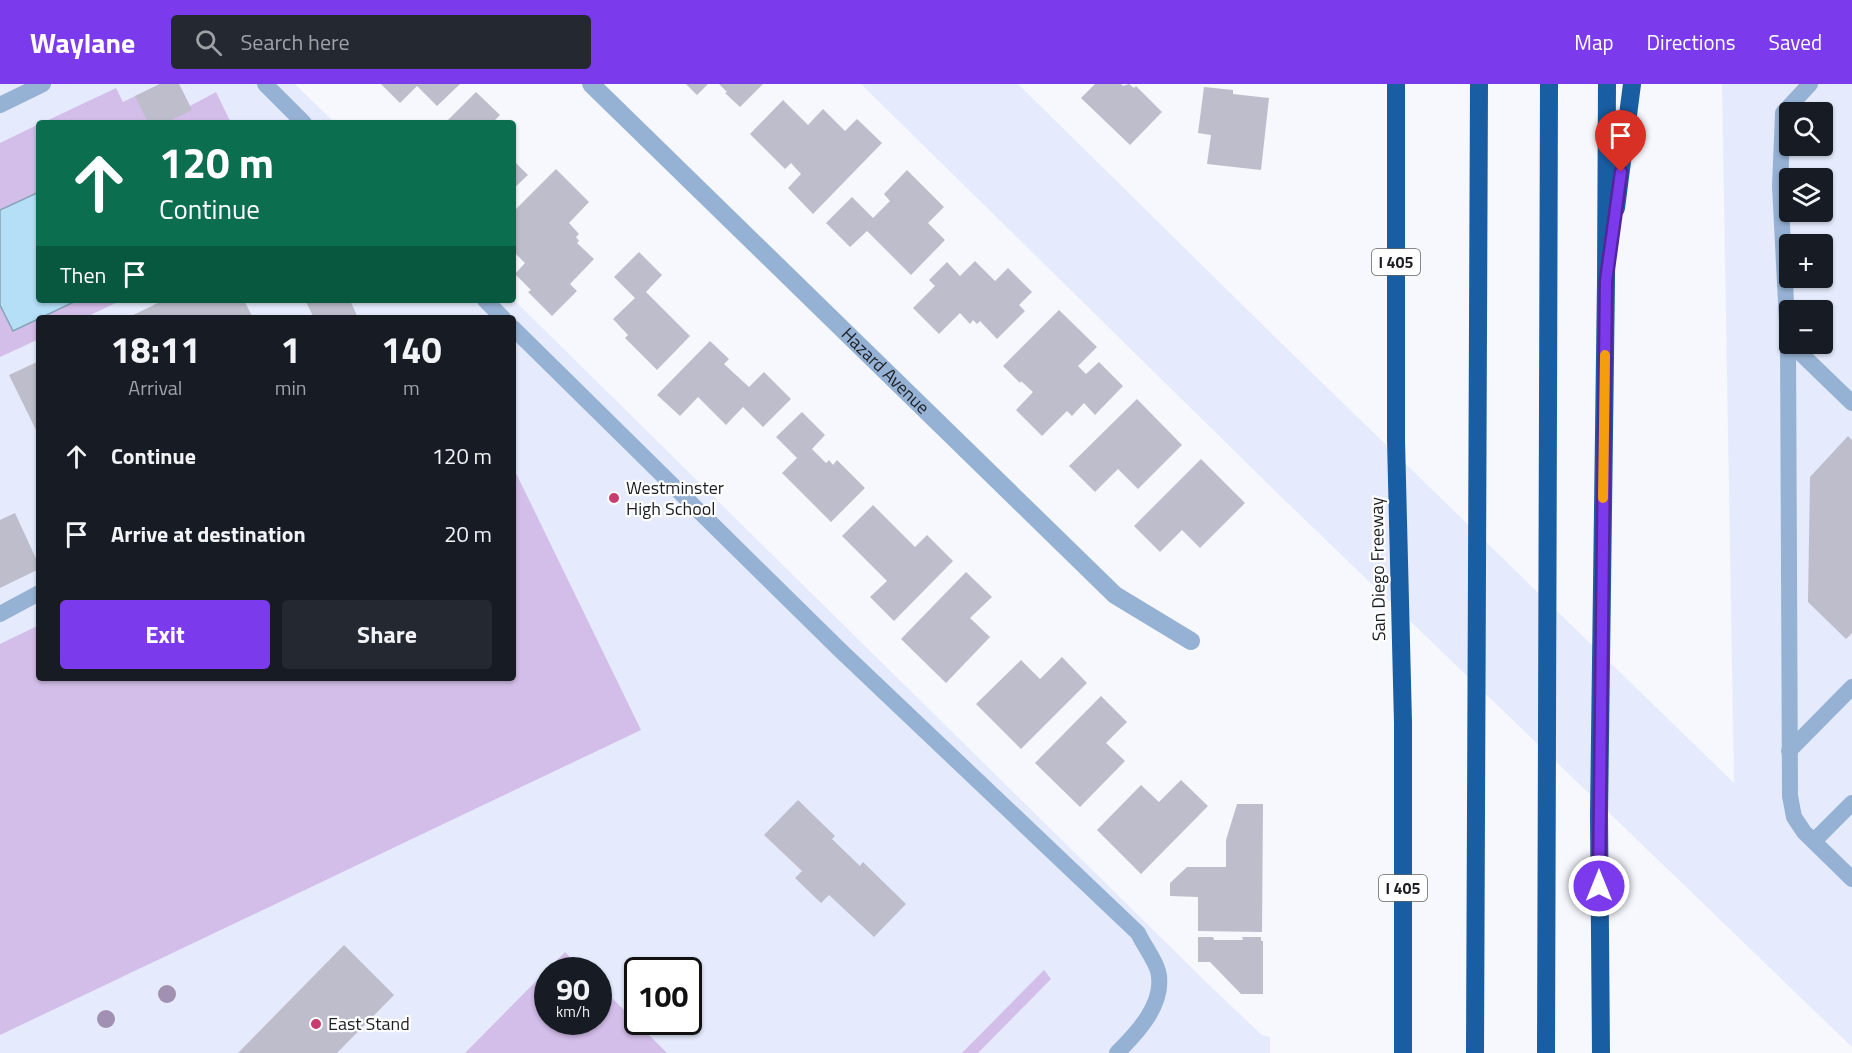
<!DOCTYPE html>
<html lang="en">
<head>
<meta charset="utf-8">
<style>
  body { margin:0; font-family:"Titillium Web",sans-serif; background:#242831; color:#f1f3f6; height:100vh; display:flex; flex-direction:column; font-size:22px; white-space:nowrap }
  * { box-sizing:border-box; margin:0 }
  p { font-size:20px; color:#9ea1a6 }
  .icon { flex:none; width:33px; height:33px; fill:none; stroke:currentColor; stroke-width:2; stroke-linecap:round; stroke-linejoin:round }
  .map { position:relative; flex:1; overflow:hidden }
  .drawer { position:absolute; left:36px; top:231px; width:480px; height:366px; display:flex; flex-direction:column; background:#171b24; border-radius:6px; box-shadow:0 2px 4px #0004 }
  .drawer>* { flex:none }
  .top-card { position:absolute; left:36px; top:36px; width:480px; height:183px; border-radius:6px; box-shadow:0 2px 4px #0004; background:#0b6e4f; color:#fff; overflow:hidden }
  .controls { position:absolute; left:1779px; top:18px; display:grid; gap:12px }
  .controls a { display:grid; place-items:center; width:54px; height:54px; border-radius:6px; background:#171b24; box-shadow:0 2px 4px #0004; font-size:30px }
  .speed { position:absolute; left:534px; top:873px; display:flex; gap:12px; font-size:30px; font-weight:700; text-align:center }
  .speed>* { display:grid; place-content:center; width:78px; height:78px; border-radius:50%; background:#171b24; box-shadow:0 2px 4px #0004; line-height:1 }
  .speed small { font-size:15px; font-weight:400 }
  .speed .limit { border:3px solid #111; border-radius:9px; background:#fff; color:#111 }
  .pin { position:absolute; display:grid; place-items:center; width:51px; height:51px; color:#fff; margin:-62px -26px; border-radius:50% 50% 50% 0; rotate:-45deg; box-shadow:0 0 6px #0007 }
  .pin .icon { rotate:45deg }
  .me { position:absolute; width:66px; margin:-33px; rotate:0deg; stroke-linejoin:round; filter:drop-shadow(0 0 4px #0008) }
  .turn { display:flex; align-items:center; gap:21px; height:126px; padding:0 24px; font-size:27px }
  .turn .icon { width:78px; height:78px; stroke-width:2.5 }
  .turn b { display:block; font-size:42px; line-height:51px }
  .then { display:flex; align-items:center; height:57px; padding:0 24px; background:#0003; gap:12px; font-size:22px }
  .eta { display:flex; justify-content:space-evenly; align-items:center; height:102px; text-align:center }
  .eta b { font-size:36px; font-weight:700; line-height:42px }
  .primary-button { display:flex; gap:12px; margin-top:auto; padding:12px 24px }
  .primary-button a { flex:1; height:69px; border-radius:6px; background:#7c3aed; color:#fff; font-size:24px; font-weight:700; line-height:69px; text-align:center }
  .primary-button a+a { background:#242831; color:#f1f3f6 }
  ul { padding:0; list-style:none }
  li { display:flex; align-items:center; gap:18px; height:78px; padding:0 24px }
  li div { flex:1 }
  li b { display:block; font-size:22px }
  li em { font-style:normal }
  header { display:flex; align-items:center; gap:36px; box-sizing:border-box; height:84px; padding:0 30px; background:#7c3aed; color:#fff }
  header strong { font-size:28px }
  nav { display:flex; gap:33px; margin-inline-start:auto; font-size:21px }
  .search { width:420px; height:54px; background:#242831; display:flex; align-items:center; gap:15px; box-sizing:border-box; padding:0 21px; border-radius:6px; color:#9ea1a6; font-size:22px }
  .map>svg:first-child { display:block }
</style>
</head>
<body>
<header>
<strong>Waylane</strong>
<div class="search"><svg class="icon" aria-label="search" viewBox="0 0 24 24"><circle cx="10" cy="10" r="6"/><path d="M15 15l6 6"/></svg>Search here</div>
<nav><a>Map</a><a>Directions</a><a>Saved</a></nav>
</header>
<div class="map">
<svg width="1852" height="969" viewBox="0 0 1852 969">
  <rect width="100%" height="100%" fill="#f6f8fd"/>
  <path fill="#e5ebfc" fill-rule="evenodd" d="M0,0H295L335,39H39V216L513,215L1208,900L1262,951L1270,953V969H0ZM39,234H513V594H39ZM548,886H598V938H548ZM638,886H688V938H638Z
    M861,0H1018L1273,251L1734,699L1722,0H1852V963L1271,403ZM1790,28H1822V62H1790ZM1790,94H1822V128H1790ZM1790,160H1822V194H1790ZM1790,226H1822V260H1790Z"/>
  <path fill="#d3bde9" d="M160,0H179L190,22L216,8L231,39H42L116,4L123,18Z
    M39,40V216H122L84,234H39V255L0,273V59Z
    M513,383L641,646L0,951V560L39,541V594H513Z
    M565,868L583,886H548V938H598L599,901L667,969H465Z
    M1044,886L1051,895L978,969H962Z"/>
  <path fill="#b5def7" stroke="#87a4b7" stroke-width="1.5" d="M39,108V216H78L13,247L0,221V126Z"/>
  <path fill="#bebdcb" d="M160,0H179L192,26L165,39H148L135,12Z
    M381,0H460L437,22L417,2L400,19Z
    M686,0H708L697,11Z
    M719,0H763L740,23L725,9L727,8Z
    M1095,0H1121L1123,2L1129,0L1134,4L1136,2L1162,28L1130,61L1081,14Z
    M1204,3L1233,6V10L1269,14L1261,86L1207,80L1211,51L1198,49Z
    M476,8L500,31L492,39H445Z
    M783,16L808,41L823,25L845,47L857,35L882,59L813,130L788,104L801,90L791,79L785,85L750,50Z
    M513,76L528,91L513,105Z
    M556,85L589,118L569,139L579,150L576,153L579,157L577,159L594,175L570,200L577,207L552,232L528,208L531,206L515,190L525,179L513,167V128Z
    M907,86L944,123L928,139L945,156L911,191L867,147L850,163L826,139L852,113L873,134L890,117L884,110Z
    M639,168L662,191L646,208L690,252L657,286L625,254L628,251L613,235L635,214L614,193Z
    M975,177L995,197L1008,184L1032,208L1019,221L1025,227L997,255L980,237L977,240L973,236L970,240L960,229L939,250L913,224L935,202L929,196L947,178L960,192Z
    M164,216H244L253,234H127Z
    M305,216H350L358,234H314Z
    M1059,226L1097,263L1078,282L1086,290L1099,278L1123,302L1095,331L1084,319L1072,332L1067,327L1042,352L1016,326L1033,308L1021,297L1020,299L1003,282Z
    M710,257L729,275L724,280L749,303L764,288L791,315L763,343L743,323L726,341L698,313L680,332L657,311Z
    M39,277V352L9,291Z
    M1137,315L1182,361L1138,405L1118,385L1095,408L1069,382Z
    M802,328L825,351L812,365L826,379L829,376L833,381L837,376L865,404L831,438L782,389L797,374L776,353Z
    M1848,352L1852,356V549L1846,555L1808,518L1810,393Z
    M1201,375L1245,419L1200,464L1182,446L1160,468L1134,442Z
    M873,421L915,463L927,451L953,477L894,537L870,513L887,497L842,452Z
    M15,429L39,481V485L0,504V436Z
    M966,488L992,513L970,534L990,553L946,599L901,555Z
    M1062,573L1087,599L1021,665L976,620L1021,576L1040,595Z
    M1101,612L1127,638L1106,659L1125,677L1080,723L1035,679Z
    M1181,696L1208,722L1141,790L1097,746L1141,701L1159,718Z
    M798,716L835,752L832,755L860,782L863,778L906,820L874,853L829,811L821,819L795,794L802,787L764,751Z
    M1237,720H1263L1262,848L1198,847V813L1170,812V799L1187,783H1226V756Z
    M1198,853H1213L1214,856H1243L1242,853H1261V857H1263V910H1241L1210,878H1198Z
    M344,861L394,911L337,969H238Z"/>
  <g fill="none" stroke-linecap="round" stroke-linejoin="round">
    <path stroke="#95b1d3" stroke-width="16" d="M265,0L304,39
      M1810,0L1783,29L1780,102L1788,257L1790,712L1794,733L1804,748L1852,795
      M0,21L43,0
      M485,216L503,234
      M513,244L840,566L1138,849C1143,860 1155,876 1158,887C1166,919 1137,949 1117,969
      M1791,260L1852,319
      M0,530L39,509
      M1789,667L1852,603
      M1814,757L1852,719"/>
    <path stroke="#95b1d3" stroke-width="18" id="s1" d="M591,0L1115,511L1191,557"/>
    <path stroke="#195da2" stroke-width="18" d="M1396,0V356L1403,639V969
      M1616,124L1632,0
      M1475,969L1479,0
      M1546,969L1549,0
      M1601,969L1599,731L1606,197L1607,0"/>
  </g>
  <g fill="#a190b2">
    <circle cx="167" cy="910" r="9"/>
    <circle cx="106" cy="935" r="9"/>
  </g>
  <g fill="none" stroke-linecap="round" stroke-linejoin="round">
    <defs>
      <path id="route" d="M1599,802L1606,197L1621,88"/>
    </defs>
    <use href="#route" stroke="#51269a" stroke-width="15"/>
    <use href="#route" stroke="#7c3aed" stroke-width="10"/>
    <path stroke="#f59e0b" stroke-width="10" d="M1603,414L1605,271"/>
  </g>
  <g fill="#c83c70" stroke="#fff" stroke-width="2">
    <circle cx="614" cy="414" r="6"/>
    <circle cx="316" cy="940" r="6"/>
  </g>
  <g text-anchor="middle" stroke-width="4.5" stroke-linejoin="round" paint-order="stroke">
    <g fill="#fff" stroke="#606264" stroke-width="1.5">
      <rect x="1372" y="165" width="48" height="26" rx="4.5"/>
      <rect x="1379" y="791" width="48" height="26" rx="4.5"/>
    </g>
    <g font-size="16" font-weight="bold" fill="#1c1e22">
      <text x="1396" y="184">I 405</text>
      <text x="1403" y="810">I 405</text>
    </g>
    <g font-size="18" fill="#1c1e22" stroke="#fff">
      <text dy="6" stroke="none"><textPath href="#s1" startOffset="411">Hazard Avenue</textPath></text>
      <text transform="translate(1378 485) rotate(-91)" y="6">San Diego Freeway</text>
    </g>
    <g font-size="18" fill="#1c1e22" stroke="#fff" text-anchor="start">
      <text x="626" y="410">Westminster<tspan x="626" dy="21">High School</tspan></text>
      <text x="328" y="946">East Stand</text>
    </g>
  </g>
</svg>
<div class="controls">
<a><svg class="icon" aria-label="search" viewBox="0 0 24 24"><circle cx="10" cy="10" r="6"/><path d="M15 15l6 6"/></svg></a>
<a><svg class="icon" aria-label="layers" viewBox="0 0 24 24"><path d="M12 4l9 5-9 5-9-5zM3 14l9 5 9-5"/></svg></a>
<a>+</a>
<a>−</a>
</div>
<div class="speed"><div>90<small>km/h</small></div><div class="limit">100</div></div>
<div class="pin" style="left:1621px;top:88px;background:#d93025"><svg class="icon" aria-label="arrive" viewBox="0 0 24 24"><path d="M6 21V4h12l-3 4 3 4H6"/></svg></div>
<svg class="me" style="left:1599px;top:802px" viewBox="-20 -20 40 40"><circle r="17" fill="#7c3aed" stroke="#fff" stroke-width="3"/><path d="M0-11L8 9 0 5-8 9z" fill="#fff"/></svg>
<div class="top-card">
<div class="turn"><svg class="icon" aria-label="ahead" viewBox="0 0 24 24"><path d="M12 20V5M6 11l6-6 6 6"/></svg><div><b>120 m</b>Continue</div></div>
<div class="then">Then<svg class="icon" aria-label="arrive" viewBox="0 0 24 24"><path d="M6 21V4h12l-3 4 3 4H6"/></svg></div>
</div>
<section class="drawer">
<div class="eta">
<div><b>18:11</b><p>Arrival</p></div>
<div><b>1</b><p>min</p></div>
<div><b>140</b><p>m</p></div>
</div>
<ul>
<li><svg class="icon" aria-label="ahead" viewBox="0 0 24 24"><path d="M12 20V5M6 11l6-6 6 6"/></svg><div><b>Continue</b></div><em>120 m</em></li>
<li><svg class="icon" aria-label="arrive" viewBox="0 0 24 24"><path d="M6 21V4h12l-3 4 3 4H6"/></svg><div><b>Arrive at destination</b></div><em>20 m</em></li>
</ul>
<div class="primary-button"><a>Exit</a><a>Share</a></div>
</section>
</div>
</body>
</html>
